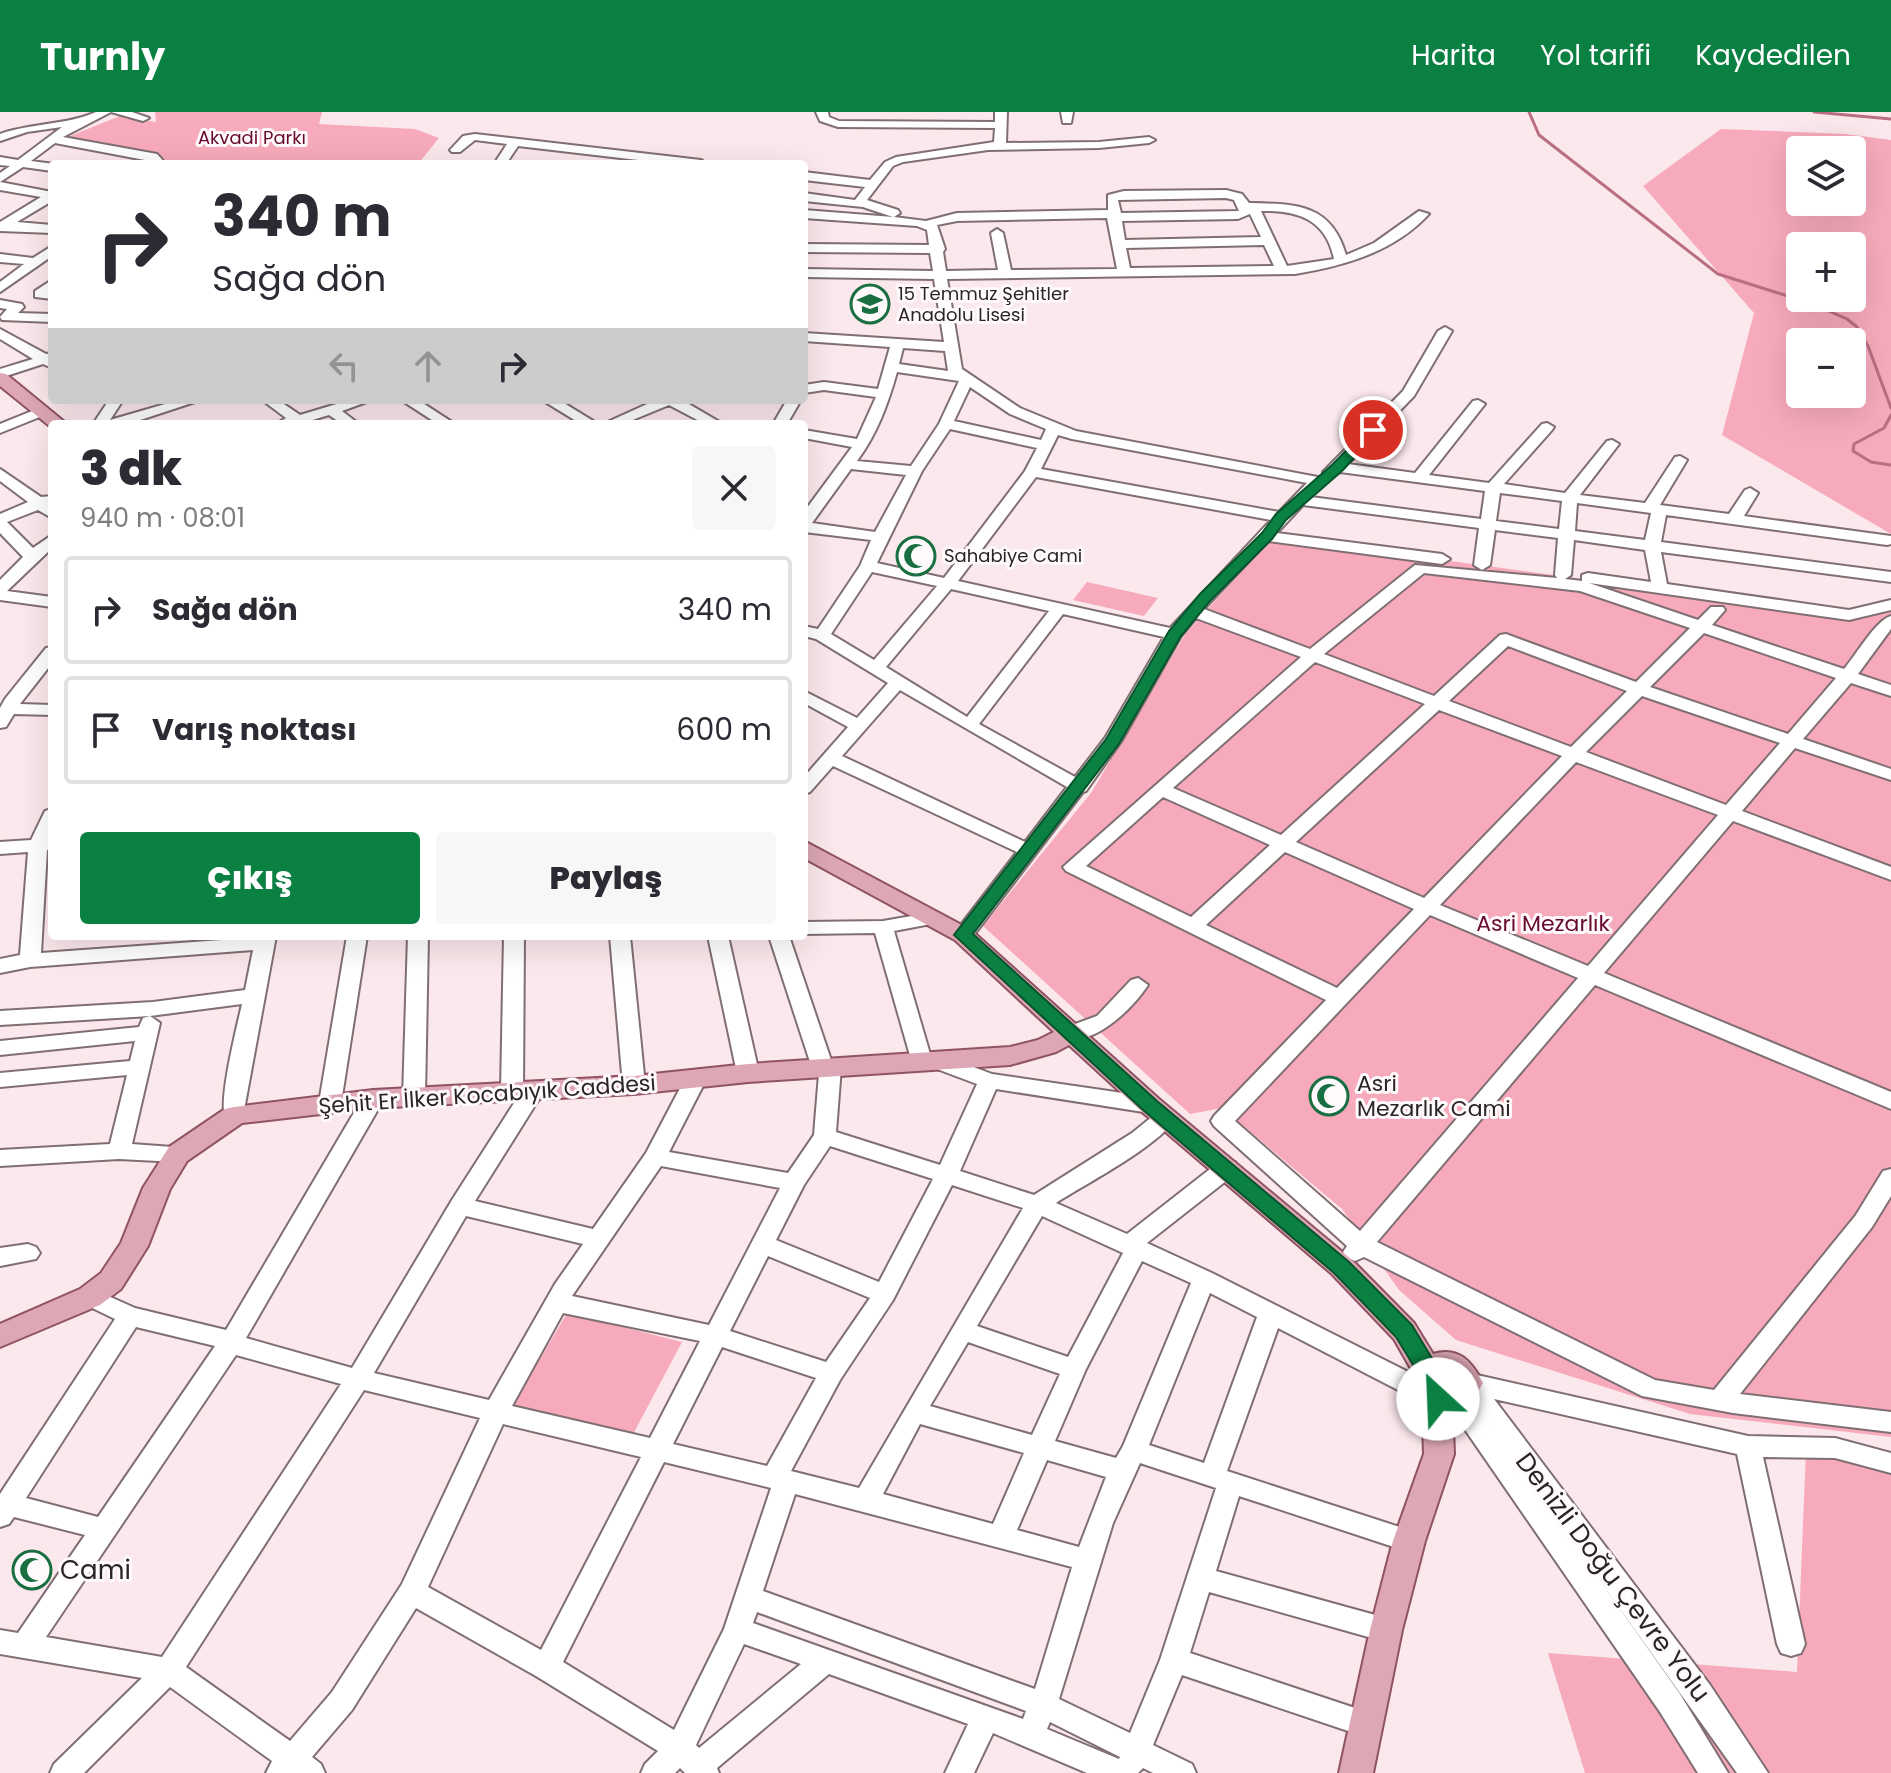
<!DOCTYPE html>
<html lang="tr">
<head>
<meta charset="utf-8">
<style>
  body { margin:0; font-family:Poppins,sans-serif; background:#f7f7f7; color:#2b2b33; height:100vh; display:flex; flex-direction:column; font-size:30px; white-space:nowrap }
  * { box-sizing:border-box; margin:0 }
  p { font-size:26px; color:#7c7c81 }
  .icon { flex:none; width:44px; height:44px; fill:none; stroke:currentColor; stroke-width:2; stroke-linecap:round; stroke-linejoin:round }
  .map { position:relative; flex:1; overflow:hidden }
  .side { position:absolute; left:48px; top:308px; width:760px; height:520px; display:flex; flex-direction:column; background:#fff; border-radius:8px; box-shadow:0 8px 32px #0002 }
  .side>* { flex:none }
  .guide { position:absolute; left:48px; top:48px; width:760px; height:244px; border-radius:8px; box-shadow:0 8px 32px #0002; background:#fff; color:#2b2b33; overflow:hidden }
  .tools { position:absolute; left:1786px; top:24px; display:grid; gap:16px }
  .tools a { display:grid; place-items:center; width:80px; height:80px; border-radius:8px; background:#fff; box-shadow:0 8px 32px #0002; font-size:40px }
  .pin { position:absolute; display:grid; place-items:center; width:68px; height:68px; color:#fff; margin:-34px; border:4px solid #fff; border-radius:50%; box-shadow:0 2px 8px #0007 }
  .me { position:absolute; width:88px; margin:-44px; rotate:335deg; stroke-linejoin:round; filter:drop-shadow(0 0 6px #0008) }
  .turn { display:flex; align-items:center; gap:28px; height:168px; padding:0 32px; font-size:36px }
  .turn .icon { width:104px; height:104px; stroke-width:2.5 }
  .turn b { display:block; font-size:56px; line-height:68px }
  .lanes { display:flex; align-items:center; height:76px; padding:0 32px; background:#0003; justify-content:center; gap:40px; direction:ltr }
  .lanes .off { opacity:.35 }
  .round { display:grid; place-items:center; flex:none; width:84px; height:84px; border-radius:8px; background:#f7f7f7 }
  .summary { display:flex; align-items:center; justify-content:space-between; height:136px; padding:0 32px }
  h1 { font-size:48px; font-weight:800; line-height:60px }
  .primary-button { display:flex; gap:16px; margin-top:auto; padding:16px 32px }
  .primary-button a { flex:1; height:92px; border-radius:8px; background:#0b8043; color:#fff; font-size:32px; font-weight:800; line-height:92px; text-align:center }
  .primary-button a+a { background:#f7f7f7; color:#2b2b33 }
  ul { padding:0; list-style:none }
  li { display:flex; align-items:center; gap:24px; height:108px; margin:0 16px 12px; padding:0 16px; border:4px solid #e1e1e2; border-radius:8px }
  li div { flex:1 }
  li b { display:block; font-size:30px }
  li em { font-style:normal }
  header { display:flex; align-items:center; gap:48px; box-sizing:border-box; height:112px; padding:0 40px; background:#0b8043; color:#fff }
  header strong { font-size:38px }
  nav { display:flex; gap:44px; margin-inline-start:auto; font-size:28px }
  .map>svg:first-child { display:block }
</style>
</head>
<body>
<header>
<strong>Turnly</strong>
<nav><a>Harita</a><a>Yol tarifi</a><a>Kaydedilen</a></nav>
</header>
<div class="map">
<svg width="1891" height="1661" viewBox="0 0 1891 1661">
  <rect width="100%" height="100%" fill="#fbe8ec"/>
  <path fill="#f7aabb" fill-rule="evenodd" d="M155,0H322L319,12L415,17L439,26L418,52H167L158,43L65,26L120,4L156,10Z
    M1721,17L1846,22L1891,28V422L1722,323L1754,201L1643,74ZM1800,38H1852V90H1800ZM1800,134H1852V186H1800ZM1800,230H1852V282H1800Z
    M1273,425L1848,503L1891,489V1325L1690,1302L1456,1228L1399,1178L1342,1097L1222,996L1190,1002L983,814L1091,681L1186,521Z
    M1087,470L1158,486L1144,504L1073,488Z
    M567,1201L682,1230L631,1326L512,1295Z
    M1806,1338L1891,1363V1661H1585L1548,1541L1797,1560Z"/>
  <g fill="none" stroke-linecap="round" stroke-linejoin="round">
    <path stroke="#b96f81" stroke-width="3" d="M1529,0L1539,23L1718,162L1813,192L1847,207L1857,215L1868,234L1891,296
      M1814,0L1891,7
      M1891,303L1884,316L1854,332L1853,339L1871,350L1891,353"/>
    <defs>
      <path id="minor" d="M96,0H111L63,25L157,42L166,52L55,31L31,49L54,52L52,59L23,55L0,70L52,80V89L17,110L52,113V121L0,119V110L41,85L0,78V61L10,54L0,53V45L18,48L62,15L27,20L0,29V22C31,11 67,13 96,0Z
        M111,0H132L149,6L143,9Z
        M816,0H828L829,5L839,9L995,10V0H1007L1006,31L1099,30L1149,25L1155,28L1149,31L1099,36L988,38L903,50L893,54L867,88L898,98L900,101L894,105L926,109L957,101L1108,98V83L1124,79L1226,78L1242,82L1249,91C1295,92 1331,91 1346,143L1374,131L1419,99L1429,102C1394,140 1344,154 1295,162L947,167L962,257L1020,296L1076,319L1323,366L1326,369L1311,385L1481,407L1485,379L1340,360L1331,365L1323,360L1403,279L1438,219L1445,215L1452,219L1414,284L1348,352L1415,361L1473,289L1478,288L1485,292L1429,363L1489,371L1542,312L1547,311L1554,315L1552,318L1504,372L1565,381L1607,329L1612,328L1619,332L1580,383L1645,391L1675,345L1680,344L1687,348L1660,393L1729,402L1745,378L1750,376L1758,381L1744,404L1891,424V432L1887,433L1666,403L1661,430L1891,460V470L1661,440L1667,472L1849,498L1891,488V498L1849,508L1589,471L1698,508L1711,495H1723L1725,498L1712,513L1844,557C1856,543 1876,508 1891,504V517L1858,562L1891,573V584L1851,571L1803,627L1891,657V668L1795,636L1742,699L1891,755V768L1733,709L1604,861L1891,980V997L1595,873L1377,1130L1655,1268L1714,1278L1856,1103L1883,1059L1891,1057V1084L1872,1115L1740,1282L1891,1300V1320L1733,1301L1642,1284L1364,1145L1355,1149L1347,1146L1343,1140L1347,1134L1214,1014L1211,1009L1214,1004L1326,888L1066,759L1063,755L1301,545L1196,506L1181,524L1122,628L1086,679L1083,680L970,828L963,829L953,823L1017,740L833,654L810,680L804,682V665L848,615L804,591V579L857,606L888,571L816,527L804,524V514L818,517L860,454L871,428L804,420V400L852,335L804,326V318L857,327L876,285L824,278L804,281V273L824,270L878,277L890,235L804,229V221L944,230L934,167L804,165V157L933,159L930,141L804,140V132L929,133L927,118L917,114L804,106V98L893,105L863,95L804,89V81L855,88L865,75L804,68V60L870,68L885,50L896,45L994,30L995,16L838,15L820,9ZM1226,86L1234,88L1239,99L1121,101L1118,88ZM1261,99C1297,98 1326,107 1334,147L1287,154ZM1250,102L1261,125L1125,128L1122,109L1238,107ZM1107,106L1117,157L1011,158L1003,121L997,117L991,121L998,158L946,159L943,140L945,137L937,113L957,109ZM1264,133L1274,154L1130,156L1126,136ZM903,236L945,239L948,259L899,252ZM897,260L959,269L939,312L911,354L857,349C877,322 888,292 897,260ZM970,275L1010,302L1046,317L1041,328L954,309ZM950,317L1037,336L1025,359L944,466L877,451L922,359ZM1058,323L1072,327L1307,371L1279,400L1041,357ZM851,357L906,363L875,420L812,411ZM1036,365L1271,408L1170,516L958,469ZM1500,381L1562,389L1559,417L1496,409ZM1577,391L1651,401L1645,428L1575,419ZM1303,393L1479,416L1474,453L1482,458L1490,453L1495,418L1558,426L1555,463L1557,466L1415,453L1310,537L1204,497L1268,429L1442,452L1450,447L1442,442L1277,421ZM1574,428L1645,438L1651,470L1588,461L1582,463V469L1565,467L1571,463ZM872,460L937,474L874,548L831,522ZM1424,461L1580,479L1690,516L1636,570L1506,522L1500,523L1434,584L1324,542ZM951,477L1049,499L967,605L886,555ZM1063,502L1164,525L1105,626L1075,665L979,612ZM1704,521L1836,566L1788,622L1650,575ZM1508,534L1627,579L1571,635L1449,589ZM1315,550L1425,592L1281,723L1173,676ZM900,578L1067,675L1025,730L842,644ZM1642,584L1780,631L1726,693L1586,640ZM1439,598L1562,644L1424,786L1296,730ZM1576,650L1718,703L1588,854L1440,793ZM1163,685L1270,733L1191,805L1086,754ZM1285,740L1414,797L1337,876L1206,813ZM1430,803L1578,866L1360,1119L1235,1009Z
        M1061,0H1073L1071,11H1063Z
        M475,22L701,48L707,52H672L518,34L506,52H494L507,32L475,28L460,40H452L450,38L463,24Z
        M52,134V144L0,180V170L24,152L0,150V142L33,146Z
        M52,168V187L35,185V179Z
        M0,188L22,192L24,195L18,201L52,202V210L2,208L0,205L7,197L0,196Z
        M0,217L46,242L52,241V256L43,252L0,266V257L33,247L0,227Z
        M109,288H123L110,308L179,288H201L128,312H93Z
        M262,288H278L300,303L350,288H372L342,299L359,312H342L329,303L299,312H276L286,306Z
        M401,288H418L455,312H438Z
        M542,288H559L598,312H581Z
        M656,288H682L723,312H705L669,293L623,312H603Z
        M787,288H801L787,312H773Z
        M42,295L47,296V302L0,321V312Z
        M0,357L41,385L52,384V406L38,398L7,410L33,436L52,423V436L7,479L52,485V495L0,488V468L23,445L0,421V402L28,390L0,369Z
        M52,535V551L20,592L52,593V603L14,602L6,615L0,616V596L5,587L46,536Z
        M52,697V738H47L41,841L276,824L242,1009H226C217,992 237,915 242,892L150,904L160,911L132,1032L186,1036L189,1042L186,1048L178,1050L119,1047L0,1054V1038L110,1032L127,963L0,975V961L130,949L135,929L0,943V929L139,915L143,906L150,904L0,913V899L153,890L245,878L253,838L30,855L0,861V847L20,843L28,740L0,742V730L31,728L45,699Z
        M929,801L939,807L936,811L894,819L930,942L942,943L992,962L1150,985L1158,988L1161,993L1158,998L1150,1001L996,977L960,1059L1034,1083L1132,1021L1158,1000H1174L1177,1005C1159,1034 1087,1071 1056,1091L1127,1122L1219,1050H1235L1238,1056L1235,1062L1147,1131L1212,1161L1440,1276L1442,1271L1456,1270L1459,1264L1468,1261L1748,1324L1835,1326L1891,1341V1361L1835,1346L1763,1345L1805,1532L1801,1541L1791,1544L1781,1541L1777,1532L1737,1342L1494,1287L1710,1573L1768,1661H1737L1593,1459L1680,1582L1728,1661H1698L1660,1600L1448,1293L1438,1297L1429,1294L1278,1216L1227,1359L1418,1421L1422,1429L1418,1437L1409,1440L1239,1384L1216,1459L1386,1506L1396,1510L1400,1518L1396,1526L1386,1530L1209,1480L1190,1541L1376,1603L1380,1612L1376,1621L1366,1625L1182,1563L1153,1633L1192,1652L1196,1661H1153L1143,1656L1138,1661H1087L993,1621L974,1661H945L968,1612L829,1562L717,1656L719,1661H685L680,1656L675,1661H641L645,1652L658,1639L536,1564L416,1496L352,1598L312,1645L321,1652L325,1661H266L272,1649L170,1575L84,1661H50L54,1652L142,1566L0,1542V1518L18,1521L85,1423L14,1405L9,1412L0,1415V1382L115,1207L82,1191L78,1185L82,1179L90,1176L135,1196L226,1218L365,982H381L384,987L246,1226L352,1256L452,1088L518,985L504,984L501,979L504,824H524L523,978L533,972L541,974L544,979L475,1089L593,1117L646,1041L687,963H703L706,968L669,1040L788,1061L814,1023L819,962L812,956L769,824H789L831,948L841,955L836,1020L940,1053L977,972L929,954H913L875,821L804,822V810L883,809ZM830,1034L933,1067L879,1170L776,1128L804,1073ZM661,1054L780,1076L709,1213L572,1184ZM952,1073L1023,1096L859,1376L791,1359L840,1268L893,1188ZM466,1104L583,1132L555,1172L489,1288L374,1261ZM1042,1104L1123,1141L1068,1245L977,1214ZM768,1144L870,1186L826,1250L730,1219ZM1142,1149L1191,1171L1123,1334L1116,1346L1055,1329L1086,1257ZM1210,1181L1257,1205L1204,1351L1149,1333ZM563,1201L700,1229L650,1326L512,1294ZM136,1215L215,1234L98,1405L26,1386ZM968,1230L1060,1262L1032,1323L930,1294ZM722,1235L816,1266L767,1354L673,1332ZM236,1243L341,1272L162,1545L46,1525ZM364,1278L480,1306L402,1472L332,1580L290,1629L186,1555ZM503,1312L641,1345L541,1538L428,1475ZM920,1312L1024,1341L993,1412L883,1382ZM1047,1348L1106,1365L1079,1435L1017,1418ZM664,1350L771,1376L724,1517L674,1618L563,1550ZM1140,1351L1216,1376L1160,1548L1130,1621L1059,1587L1113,1411ZM795,1382L1072,1455L1035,1577L763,1479ZM757,1500L1026,1599L1023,1607L753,1511ZM744,1532L801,1552L699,1636L696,1633ZM1050,1610L1120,1645L1119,1647L1047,1617Z
        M347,824H367L341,991L338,996H322L319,991Z
        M408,824H428L425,985L422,990H406L403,985Z
        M610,824H630L645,973L642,978H626L623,973Z
        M708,824H728L759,961L756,966H740L737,961Z
        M1138,866L1148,873C1133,896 1094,935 1064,926L1061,921L1064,916L1097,904L1131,868Z
        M28,1132L36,1135L40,1141L36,1147L0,1154V1136Z"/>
      <path id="major" d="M0,261L6,262L67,312H52V316L0,274Z
        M804,729L971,818L1159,987L1352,1148L1414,1211L1433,1242C1459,1234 1472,1250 1483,1271L1478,1279L1452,1289L1454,1342L1425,1429L1402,1518L1373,1661H1339L1370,1518L1393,1429L1424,1342L1422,1276L1394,1227L1332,1162L1141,999L1069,933L1056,940L1010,953L748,970L634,982L373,996L242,1011L187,1049L170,1077L148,1134L121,1177L100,1193L0,1235V1212L80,1177L101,1161L121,1131L143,1076L169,1035L225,997L234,995L373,978L634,964L748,952L1010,935L1038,928L1054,920L955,828L804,746Z"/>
    </defs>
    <use href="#minor" stroke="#806f72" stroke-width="4"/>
    <use href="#major" stroke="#905363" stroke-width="4"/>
    <use href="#minor" fill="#fff" fill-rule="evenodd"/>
    <use href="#major" fill="#dda7b5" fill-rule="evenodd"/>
  </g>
  <path fill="#0b8043" stroke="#07532c" stroke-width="2" d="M1369,315L1380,318L1343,358L1286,408L1272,427L1210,489L1181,524L1119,632L973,822L1157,989L1349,1150L1412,1213L1448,1273L1449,1287L1446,1293L1438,1296L1430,1293L1426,1274L1396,1225L1334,1161L1143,998L954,823L1106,627L1169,519L1200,482L1262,421L1276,402L1333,352Z"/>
  <defs>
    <symbol id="school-ring" viewBox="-11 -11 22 22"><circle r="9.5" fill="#fefafb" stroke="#196f41" stroke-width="1.5"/><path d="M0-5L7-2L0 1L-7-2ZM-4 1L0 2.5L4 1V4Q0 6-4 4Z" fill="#196f41"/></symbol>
    <symbol id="mosque-ring" viewBox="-11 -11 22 22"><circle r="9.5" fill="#fefafb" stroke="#196f41" stroke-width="1.5"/><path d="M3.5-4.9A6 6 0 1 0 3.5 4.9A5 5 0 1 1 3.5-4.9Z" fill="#196f41"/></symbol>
  </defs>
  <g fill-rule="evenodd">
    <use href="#school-ring" x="848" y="170" width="44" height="44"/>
    <use href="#mosque-ring" x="894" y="422" width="44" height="44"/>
    <use href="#mosque-ring" x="1307" y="962" width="44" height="44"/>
    <use href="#mosque-ring" x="10" y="1436" width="44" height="44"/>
  </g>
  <g text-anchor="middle" stroke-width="6" stroke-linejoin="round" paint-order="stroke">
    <g font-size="18" fill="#670a2f" stroke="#fefafb">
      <text x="252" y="32">Akvadi Parkı</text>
    </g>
    <g font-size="18" fill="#2b2425" stroke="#fefafb" text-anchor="start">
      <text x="898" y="188">15 Temmuz Şehitler<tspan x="898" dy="21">Anadolu Lisesi</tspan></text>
      <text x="944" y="450">Sahabiye Cami</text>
    </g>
    <g font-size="22" fill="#670a2f" stroke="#fefafb">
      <text x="1543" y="819">Asri Mezarlık</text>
    </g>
    <g font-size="22" fill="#2b2425" stroke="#fefafb" text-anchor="start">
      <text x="1357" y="979">Asri<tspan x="1357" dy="25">Mezarlık Cami</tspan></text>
    </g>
    <g font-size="22" fill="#2b2425" stroke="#fefafb">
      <text transform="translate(487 982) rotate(-4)" y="8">Şehit Er İlker Kocabıyık Caddesi</text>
    </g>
    <g font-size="26" fill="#2b2425" stroke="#fefafb" text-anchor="start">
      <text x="60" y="1467">Cami</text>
    </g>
    <g font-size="26" fill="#2b2425" stroke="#fefafb">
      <text transform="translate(1613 1465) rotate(53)" y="9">Denizli Doğu Çevre Yolu</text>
    </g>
  </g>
</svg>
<div class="tools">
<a><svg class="icon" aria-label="layers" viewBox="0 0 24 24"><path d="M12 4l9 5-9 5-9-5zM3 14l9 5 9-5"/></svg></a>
<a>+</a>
<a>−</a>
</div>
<div class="pin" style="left:1373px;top:318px;background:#d93025"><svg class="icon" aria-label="arrive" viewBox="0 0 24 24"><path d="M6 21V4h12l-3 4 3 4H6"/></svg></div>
<svg class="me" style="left:1438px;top:1287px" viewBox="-20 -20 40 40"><circle r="19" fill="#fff"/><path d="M0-13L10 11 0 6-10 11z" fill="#0b8043"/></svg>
<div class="guide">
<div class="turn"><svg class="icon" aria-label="right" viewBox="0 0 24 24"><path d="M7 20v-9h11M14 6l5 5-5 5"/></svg><div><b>340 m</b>Sağa dön</div></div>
<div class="lanes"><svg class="icon off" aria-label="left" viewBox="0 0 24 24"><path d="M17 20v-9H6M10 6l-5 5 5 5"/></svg><svg class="icon off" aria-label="ahead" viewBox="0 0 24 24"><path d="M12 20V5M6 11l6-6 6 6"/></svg><svg class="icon" aria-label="right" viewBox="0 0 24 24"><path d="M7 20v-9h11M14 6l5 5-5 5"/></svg></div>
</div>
<section class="side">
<div class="summary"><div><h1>3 dk</h1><p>940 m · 08:01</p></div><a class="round"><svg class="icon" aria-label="close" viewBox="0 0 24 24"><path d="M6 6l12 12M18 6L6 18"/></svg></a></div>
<ul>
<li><svg class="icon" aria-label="right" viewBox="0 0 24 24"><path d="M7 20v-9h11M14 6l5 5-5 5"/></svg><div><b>Sağa dön</b></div><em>340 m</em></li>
<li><svg class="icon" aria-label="arrive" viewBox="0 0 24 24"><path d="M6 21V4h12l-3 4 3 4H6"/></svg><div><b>Varış noktası</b></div><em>600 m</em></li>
</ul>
<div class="primary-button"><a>Çıkış</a><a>Paylaş</a></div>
</section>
</div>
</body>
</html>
